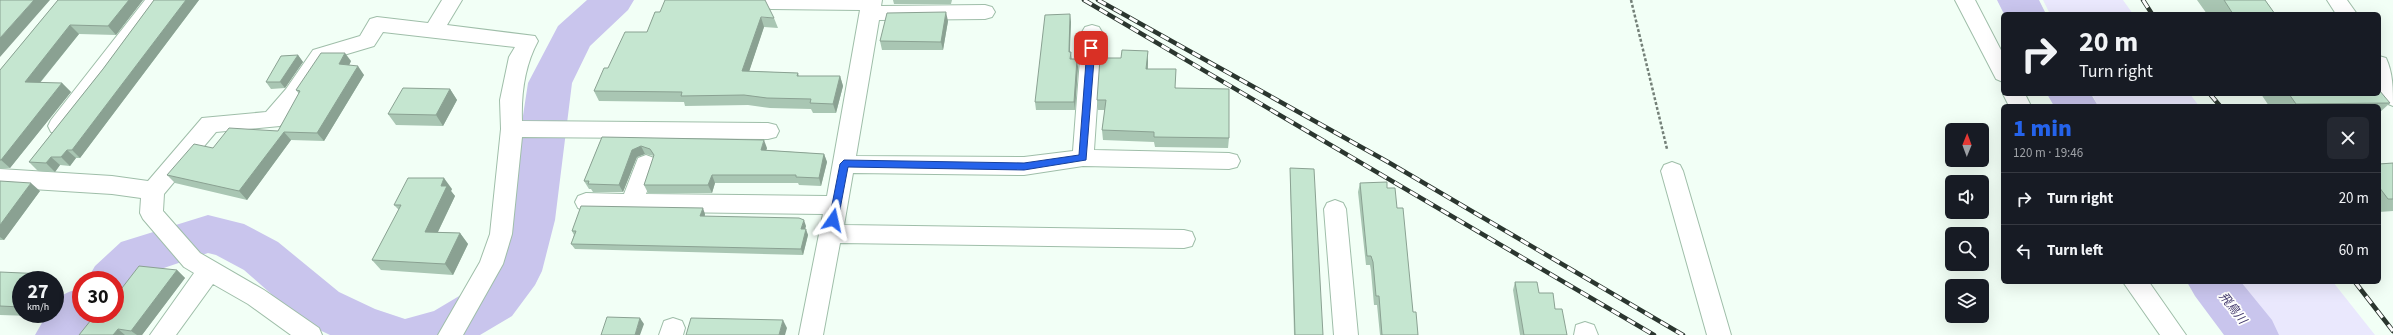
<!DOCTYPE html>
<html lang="en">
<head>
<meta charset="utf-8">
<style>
  body { margin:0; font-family:"Source Sans 3","Noto Sans JP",sans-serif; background:#242831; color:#f1f3f6; height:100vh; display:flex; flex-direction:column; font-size:15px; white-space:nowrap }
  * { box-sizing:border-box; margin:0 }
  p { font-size:13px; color:#9ea1a6 }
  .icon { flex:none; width:22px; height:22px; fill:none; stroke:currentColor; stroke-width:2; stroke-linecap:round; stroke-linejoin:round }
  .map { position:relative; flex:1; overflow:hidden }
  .side { position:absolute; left:2001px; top:104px; width:380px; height:180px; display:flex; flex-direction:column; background:#171b24; border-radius:6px; box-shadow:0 4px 16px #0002 }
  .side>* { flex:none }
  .guide { position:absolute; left:2001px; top:12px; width:380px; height:84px; border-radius:6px; box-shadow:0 4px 16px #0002; background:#171b24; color:#f1f3f6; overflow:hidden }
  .needle { width:26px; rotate:1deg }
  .tools { position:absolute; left:1945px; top:123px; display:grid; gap:8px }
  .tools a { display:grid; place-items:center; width:44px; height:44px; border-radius:6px; background:#171b24; box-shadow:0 4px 16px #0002; font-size:20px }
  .speed { position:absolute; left:12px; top:271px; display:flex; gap:8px; font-size:20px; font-weight:700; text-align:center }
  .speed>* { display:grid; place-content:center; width:52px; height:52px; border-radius:50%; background:#171b24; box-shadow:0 4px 16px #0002; line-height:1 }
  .speed small { font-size:10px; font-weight:400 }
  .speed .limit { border:6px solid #d22; background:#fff; color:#111 }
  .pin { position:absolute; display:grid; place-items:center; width:34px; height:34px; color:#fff; margin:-17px; border-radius:8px; box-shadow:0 2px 6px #0006 }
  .me { position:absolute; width:44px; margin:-22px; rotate:11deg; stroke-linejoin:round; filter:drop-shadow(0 0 3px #0008) }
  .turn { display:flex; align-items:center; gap:14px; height:84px; padding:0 12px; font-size:18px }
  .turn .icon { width:52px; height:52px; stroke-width:2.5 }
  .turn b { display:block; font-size:28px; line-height:34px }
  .round { display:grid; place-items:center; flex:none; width:42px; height:42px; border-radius:6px; background:#242831 }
  .headline { display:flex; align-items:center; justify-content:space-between; height:68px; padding:0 12px }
  h1 { font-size:24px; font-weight:800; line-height:30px; color:#2563eb }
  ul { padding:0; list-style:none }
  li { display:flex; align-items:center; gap:12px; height:52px; padding:0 12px; border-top:1px solid #363941 }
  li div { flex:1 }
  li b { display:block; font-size:15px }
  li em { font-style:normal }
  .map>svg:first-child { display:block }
</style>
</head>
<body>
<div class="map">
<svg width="2393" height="335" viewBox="0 0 2393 335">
  <rect width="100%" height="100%" fill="#f2fff6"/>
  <path fill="#eae8fd" d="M2043,0H2123L2133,14H2050Z
    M2092,94H2190L2199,106H2098Z
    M2233,282H2333L2375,335H2278Z"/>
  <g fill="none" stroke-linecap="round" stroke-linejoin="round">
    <path fill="#c9c5ed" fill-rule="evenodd" d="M587,0H634L628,10L590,46L572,83L555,220L542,271L535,285L512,316L480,335H330L303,322L244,270L216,255L208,253L155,271L129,294L115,299V280H87L95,266L121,242L208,215L244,224L278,242L339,292L375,309L405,319L434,311L476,286L496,263L507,220L528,83L558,26Z
      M1997,0H2039L2046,14H2004Z
      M2047,94H2091L2098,106H2054Z
      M2187,282H2241L2272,320L2279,335H2224L2195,296Z
      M81,288V314H104L90,335H35L47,314H55C55,295 65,293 81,288Z"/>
    <defs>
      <path id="minor" d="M145,0H166L67,132L59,134L51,132L48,126L51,120Z
        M442,0H462L447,25L535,36L538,41C525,65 521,93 522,121L768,123L776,125L779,131L776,137L768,139L522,137L512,234L503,264L463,335H438L480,262L490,234L501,129L500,100L509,57L515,47L383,32L374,46L327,60L300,101L280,126L216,132L164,194L163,211L200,253L264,290L319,328L322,335H291L248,304L213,284L176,335H150L194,273L184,267L143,219L140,213L141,198L112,194L0,187V169L112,176L148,181L202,118L266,112L286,89L313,50L360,36L370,19L377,17L428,23Z
        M762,0H882L881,6L985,5L992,7L995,12L992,17L985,19L879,20L856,156L1024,157L1073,151L1082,32L1085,27L1092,25L1099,27L1102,32L1094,150L1229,153L1237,155L1240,161L1237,167L1229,169L1083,166L1024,175L853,173L844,225L1184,230L1192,232L1195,239L1192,246L1184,248L840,243L823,335H799L823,214L586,211L578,208L575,202L578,196L586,193L624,194L638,158L646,155L654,158L657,164L646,194L827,196L860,10L771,9L764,7Z
        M1955,0H1975L2003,54V82L1996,79Z
        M2327,0H2347L2357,14H2336Z
        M2379,56L2386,58C2393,73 2393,89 2393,106C2372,99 2379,74 2379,56Z
        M2003,94H2025L2031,106H2009Z
        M1672,162L1680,165L1683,171L1731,335H1707L1661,171L1664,165Z
        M1335,200L1343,203L1346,209L1358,335H1334L1324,209L1327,203Z
        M2123,282H2149L2186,335H2160Z
        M673,318L682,321L685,328L683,335H659L664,321Z
        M1585,322L1594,325L1598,335H1574L1576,325Z"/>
    </defs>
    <use href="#minor" stroke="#9fbea9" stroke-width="2"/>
    <path stroke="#748078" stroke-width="2.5" stroke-dasharray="3 2" stroke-linecap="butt" d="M1631,0L1667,149"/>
    <use href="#minor" fill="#fff" fill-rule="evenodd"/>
    <defs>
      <path id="rail" d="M1084,0L1654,335
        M1098,0L1388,162L1683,335
        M2143,0L2152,14
        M2210,94L2220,106
        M2355,282L2393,331"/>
    </defs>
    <use href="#rail" stroke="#2b362f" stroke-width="4.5"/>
    <use href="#rail" stroke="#fff" stroke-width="3" stroke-dasharray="9" stroke-linecap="butt"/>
  </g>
  <path fill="#a9c6b3" d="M58,0H143L116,35L79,34L40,83H62L71,92L10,168L0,169V70Z
    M154,0H199L80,158H76L70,166L60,165L55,172L38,171L29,162L103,69Z
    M893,0H952L951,4H894Z
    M2197,0H2265L2275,14H2207Z
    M655,12L774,18L778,28L764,27L749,71L798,73L799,76H840L843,86L836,113H813L811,109L770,108L748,105L685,106L684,102L599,101L594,91L608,68L647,32Z
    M948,21L943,50H882L880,41Z
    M1071,22L1070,52H1071L1072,59L1078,67L1075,110H1036L1035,102Z
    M1148,51V69L1176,88L1229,138L1228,148L1155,147L1154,142L1103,140L1102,130L1105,110H1098L1097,100L1121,58Z
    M298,55L303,62L285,88L271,89L266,82Z
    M351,61L349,65L364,75L324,141L291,140L247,200L175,183L167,175L213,148L278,131L299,94L296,90Z
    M450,89L457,100L443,126L396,125L388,114Z
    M2261,94H2379L2390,103L2379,113V106H2269Z
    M602,137L767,148L766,150L824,154L827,162L821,186L799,185L798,183H715L712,193H648L644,185L654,156L645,154L637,157L623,192H593L591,189H589L584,181Z
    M2393,163V211L2379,212V164Z
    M1290,168L1323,335H1294L1290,174Z
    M0,181L40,191L4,240H0Z
    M1360,183L1387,188L1397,208L1413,312L1418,335H1380L1377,305H1374L1371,271L1370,265H1366L1358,192Z
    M452,189L451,191L455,196L438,232L460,233L468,244L453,275L381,270L372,260L399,210L394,205Z
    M705,214V216L806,226L805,229L808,235L803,255L575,249L571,244L574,235L572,231Z
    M177,270L185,278L142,335H79L100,316Z
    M0,272L21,280V314H35L33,316L0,315Z
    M1515,282L1539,293L1555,309L1567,335H1520L1513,290Z"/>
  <path fill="#8aa192" d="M34,0H50L0,57V38Z
    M129,0H143L116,35L108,26Z
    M186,0H199L80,158L72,150Z
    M946,12L948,21L943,50L941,42Z
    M1070,14L1071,22L1069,60V52Z
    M761,17L764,27L746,81L742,71Z
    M70,25L79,34L33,91L25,82Z
    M1148,51V61L1147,80L1146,69Z
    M345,53L351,61L346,72L339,64Z
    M298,55L303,62L285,88L280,82Z
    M1077,59L1078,67L1075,110L1074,102Z
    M358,66L364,75L324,141L317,133Z
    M840,76L843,86L836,113L833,104Z
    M62,83L71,92L10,168L1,160Z
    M450,89L457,100L443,126L436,115Z
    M284,132L291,140L247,200L239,191Z
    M764,140L767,148L764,158L761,150Z
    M641,146L645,154L637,157L623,192L619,185L632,150Z
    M67,150L76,158L70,166L61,157Z
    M824,154L827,162L821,186L819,178Z
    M51,157L60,165L55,172L46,163Z
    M712,175L715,183L712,193L708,185Z
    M444,178L452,189L451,191L455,196L433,242L425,232L441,186Z
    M31,183L40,191L4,240L0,237V225Z
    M703,208L705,214L703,222L700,216Z
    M804,220L806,226L803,235L801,229Z
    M806,229L808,235L803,255L801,249Z
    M460,233L468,244L453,275L445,264Z
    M177,270L185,278L142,335H137L131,331Z
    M45,274L52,280H40Z
    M30,314H35L33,316Z
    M640,318L644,324L640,335H635Z
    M783,320L787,328L785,335H779Z
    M118,329L125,335H113Z"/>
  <path fill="#c5e6d0" stroke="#8aa192" d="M0,0H34L0,38Z
    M58,0H129L108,26L70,25L25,82L62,83L1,160H0V70Z
    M154,0H186L72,150H67L61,157H51L46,163L29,162L103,69Z
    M665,0H765L774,18L761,17L742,71L798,73L797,76H840L833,104L810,103L811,99L767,98L744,95L681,96L682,92L594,91L604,68H608L625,32H647L655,12H660Z
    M2224,0H2265L2275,14H2233Z
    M946,12L941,42L880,41L887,13Z
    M1070,14L1069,52H1071L1070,59H1077L1074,102H1035L1045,15Z
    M1122,50L1148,51L1146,69H1176L1175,88L1229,89V138L1154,137V132L1102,130L1106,100H1097L1100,58H1121Z
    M321,53H345L339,64L358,66L317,133L284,132L239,191L167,175L194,144L213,148L229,128L278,131L300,91L296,90Z
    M298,55L280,82H266L281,56Z
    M403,88L450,89L436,115L388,114Z
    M2379,90L2390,103L2296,104L2289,94H2379Z
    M602,137L764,140L761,150L824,154L819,178L796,177V175H712L708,185H644L654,155L650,149L641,146L632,150L619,185L588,184L589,181H584Z
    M2393,163V199H2388L2379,187V164Z
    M1290,168L1314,169L1323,335H1295Z
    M408,178H444L441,186H447L425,232L460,233L445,264L372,260L401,205H394Z
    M0,181L31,183L0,225Z
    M1387,182V188H1395L1397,208H1403L1413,312H1416L1418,335H1382L1379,296H1376L1373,262L1371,256H1367L1360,183Z
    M581,206L703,208L700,216L799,218L804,220L801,229H806L801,249L571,244L576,231H572Z
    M139,266L177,270L131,331L118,329L113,335H79L95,315L100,316L102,314H115V297Z
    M0,272L45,274L40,280H21V307L0,306Z
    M1515,282H1537L1539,293H1553L1555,309H1562L1567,335H1524Z
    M607,317L640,318L635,335H601Z
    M691,318L783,320L779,335H686Z"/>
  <path fill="#2563eb" stroke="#184099" d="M1091,45L1095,48L1086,160L1024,170L848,167L838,220L837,222H830L829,220L840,164L844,160L1024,163L1079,155L1087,48Z"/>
  <g text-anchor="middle" stroke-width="3.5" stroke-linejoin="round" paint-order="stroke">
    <g font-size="12" font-style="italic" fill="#42386c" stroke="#fff">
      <text transform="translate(2233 308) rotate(52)" y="4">飛鳥川</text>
    </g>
  </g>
</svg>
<div class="tools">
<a><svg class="needle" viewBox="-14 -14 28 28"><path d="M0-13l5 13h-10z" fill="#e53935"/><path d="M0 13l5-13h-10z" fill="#9ea1a6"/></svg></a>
<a><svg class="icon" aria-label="sound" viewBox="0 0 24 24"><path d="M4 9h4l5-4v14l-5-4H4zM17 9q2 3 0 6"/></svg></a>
<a><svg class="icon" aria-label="search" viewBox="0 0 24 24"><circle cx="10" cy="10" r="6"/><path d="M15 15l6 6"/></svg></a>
<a><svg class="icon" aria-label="layers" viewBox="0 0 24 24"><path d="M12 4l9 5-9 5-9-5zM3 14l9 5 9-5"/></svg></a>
</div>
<div class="speed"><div>27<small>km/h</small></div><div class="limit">30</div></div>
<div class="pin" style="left:1091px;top:48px;background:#d93025"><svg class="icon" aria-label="arrive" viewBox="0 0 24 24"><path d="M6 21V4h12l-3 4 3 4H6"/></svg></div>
<svg class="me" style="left:833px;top:220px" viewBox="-20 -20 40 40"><path d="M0-17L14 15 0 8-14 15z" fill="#2563eb" stroke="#fff" stroke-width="4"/></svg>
<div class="guide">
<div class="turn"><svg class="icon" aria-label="right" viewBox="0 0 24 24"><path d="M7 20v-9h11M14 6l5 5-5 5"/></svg><div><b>20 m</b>Turn right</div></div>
</div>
<section class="side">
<div class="headline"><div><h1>1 min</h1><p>120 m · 19:46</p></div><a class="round"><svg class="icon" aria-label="close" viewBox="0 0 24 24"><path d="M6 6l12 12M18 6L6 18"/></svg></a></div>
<ul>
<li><svg class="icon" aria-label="right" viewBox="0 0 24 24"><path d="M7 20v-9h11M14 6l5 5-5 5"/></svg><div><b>Turn right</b></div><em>20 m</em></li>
<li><svg class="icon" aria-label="left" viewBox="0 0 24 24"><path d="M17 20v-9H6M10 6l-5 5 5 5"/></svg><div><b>Turn left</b></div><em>60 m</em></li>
</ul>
</section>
</div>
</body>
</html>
